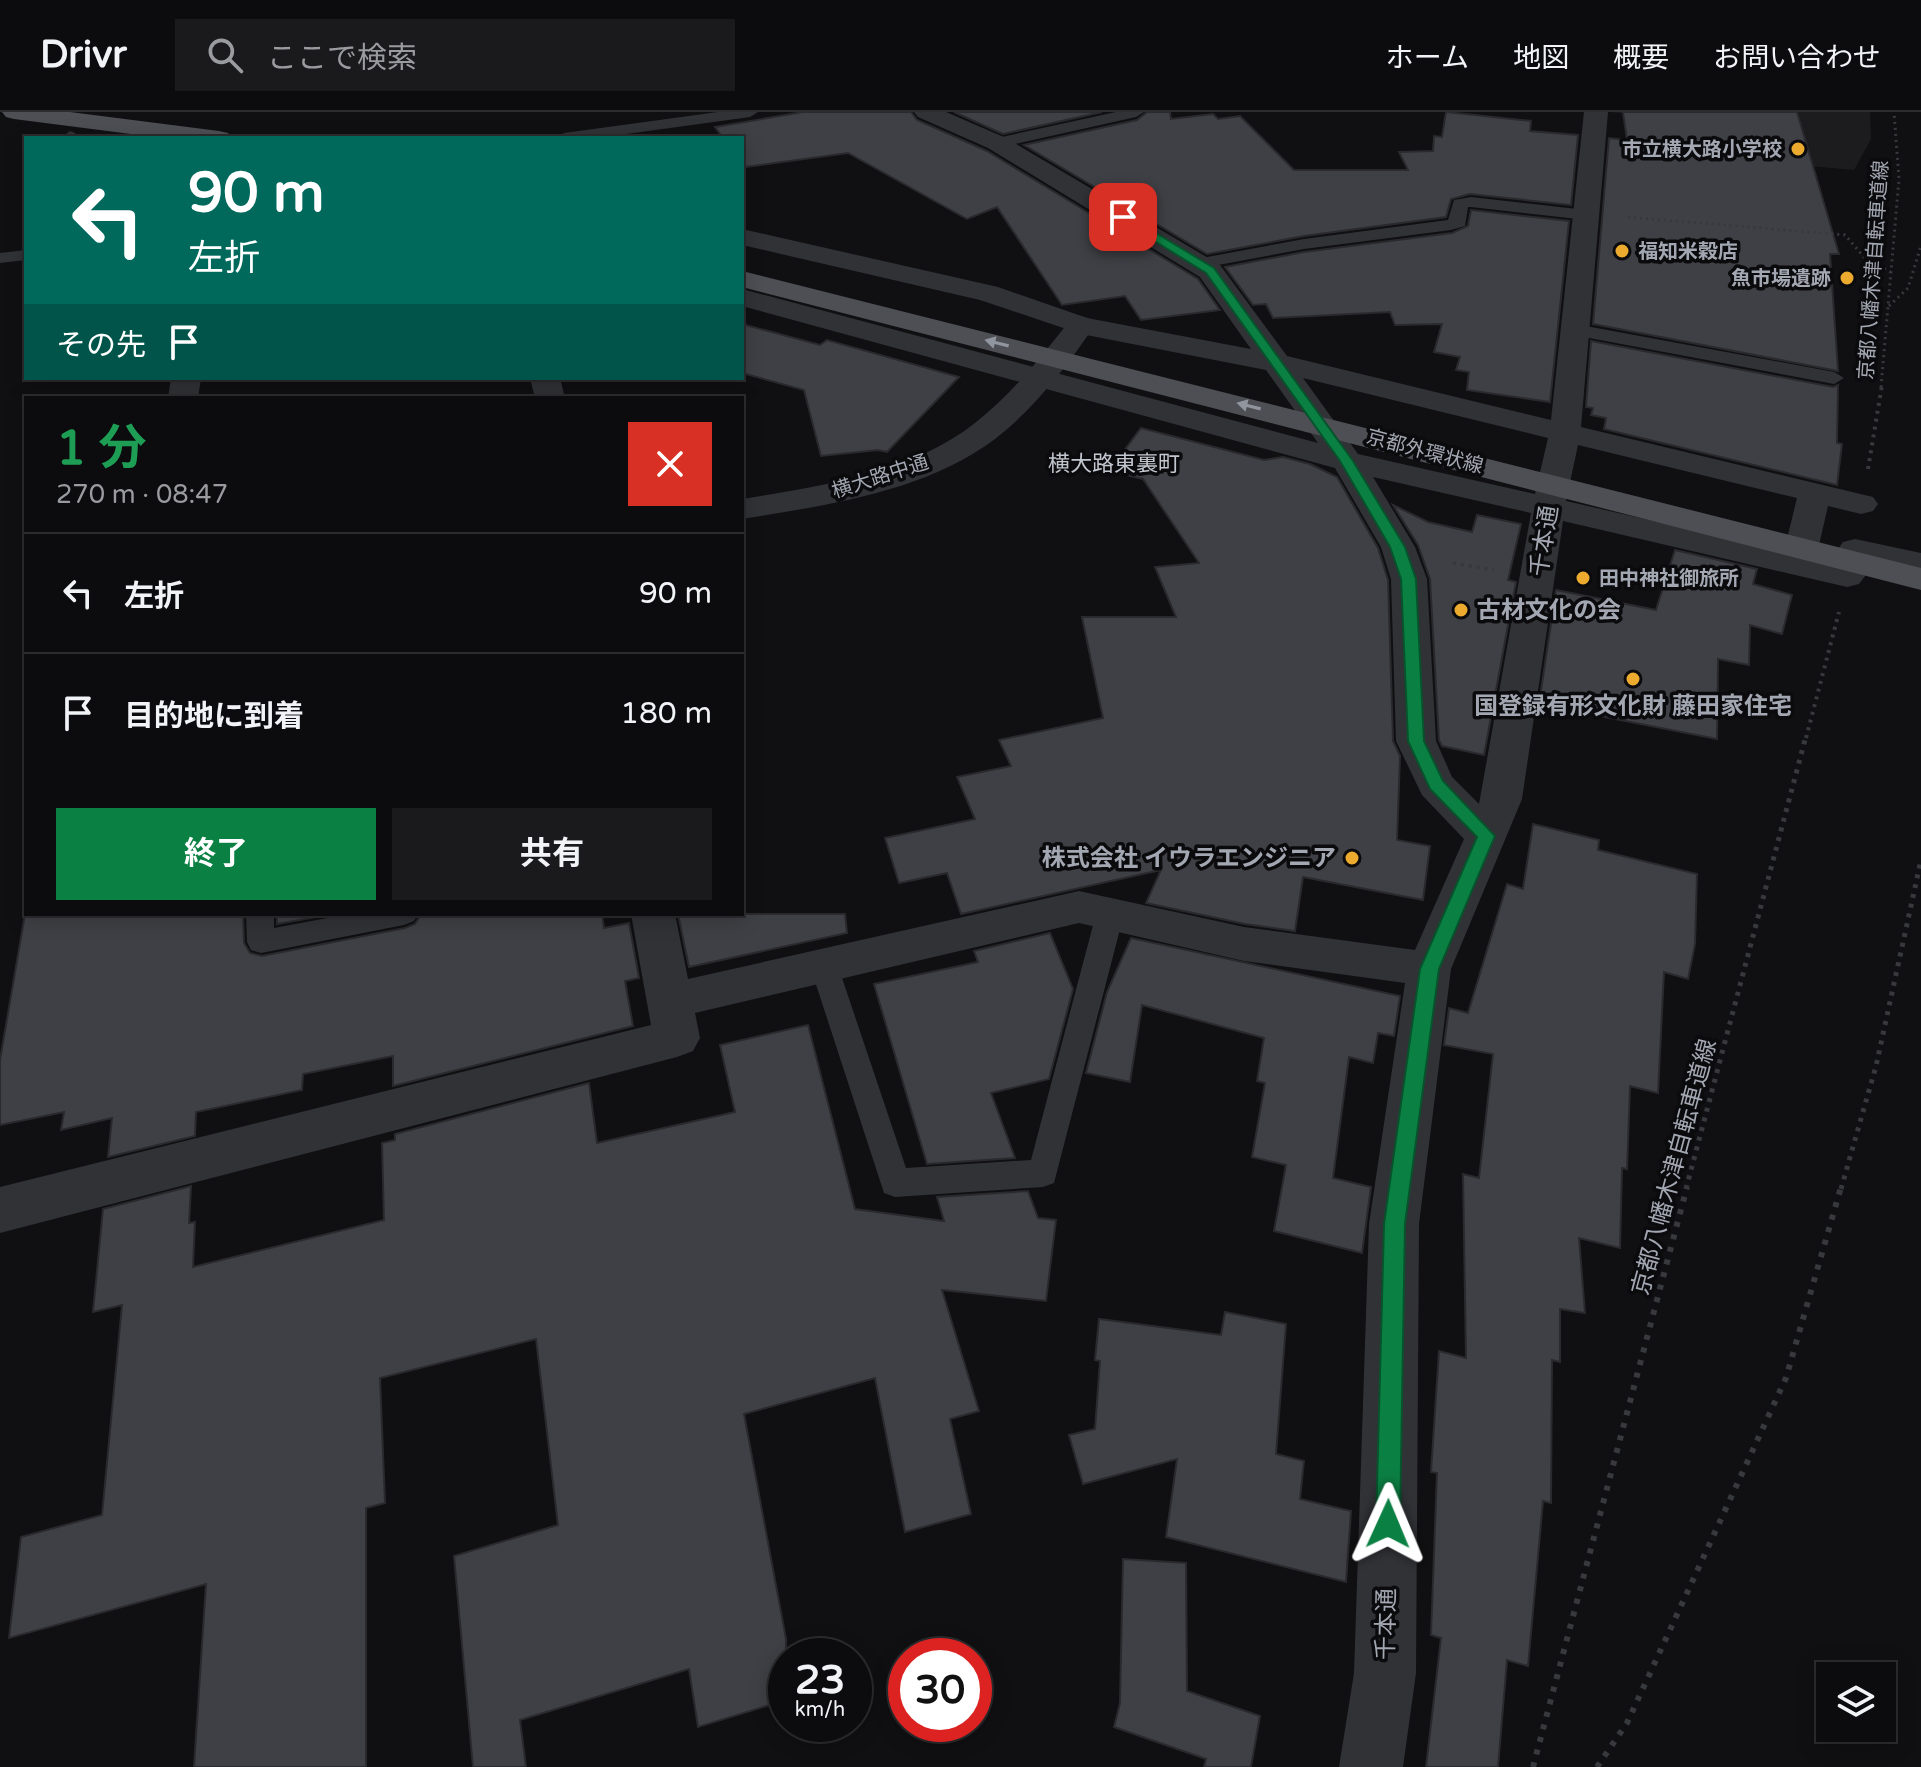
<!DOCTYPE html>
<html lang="ja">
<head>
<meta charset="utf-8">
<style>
  body { margin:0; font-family:"Varela Round","Noto Sans JP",sans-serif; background:#1a1a1c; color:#f1f3f6; height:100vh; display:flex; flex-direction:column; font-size:30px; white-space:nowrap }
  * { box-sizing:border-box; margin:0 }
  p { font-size:26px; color:#9a9b9e }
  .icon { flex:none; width:44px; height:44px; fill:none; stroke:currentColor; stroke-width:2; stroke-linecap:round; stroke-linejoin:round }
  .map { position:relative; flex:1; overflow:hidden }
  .side { position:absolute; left:24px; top:284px; width:720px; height:520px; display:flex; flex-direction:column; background:#0c0c0e; border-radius:0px; box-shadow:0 4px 20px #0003,0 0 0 2px #2c2c2e }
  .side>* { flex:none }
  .top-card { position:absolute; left:24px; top:24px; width:720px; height:244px; border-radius:0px; box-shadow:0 4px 20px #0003,0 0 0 2px #2c2c2e; background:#00695c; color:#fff; overflow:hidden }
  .controls { position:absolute; left:1816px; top:1550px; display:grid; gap:16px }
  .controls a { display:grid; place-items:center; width:80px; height:80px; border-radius:0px; background:#0c0c0e; box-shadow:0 4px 20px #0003,0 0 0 2px #2c2c2e; font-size:40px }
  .speed { position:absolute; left:768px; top:1526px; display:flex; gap:16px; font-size:40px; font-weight:700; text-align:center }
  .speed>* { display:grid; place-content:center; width:104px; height:104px; border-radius:50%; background:#0c0c0e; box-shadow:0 4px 20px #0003,0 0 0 2px #2c2c2e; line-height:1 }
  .speed small { font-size:20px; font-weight:400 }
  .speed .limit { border:12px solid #d22; background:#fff; color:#111 }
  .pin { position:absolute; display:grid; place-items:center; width:68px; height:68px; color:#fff; margin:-34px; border-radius:16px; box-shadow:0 4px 12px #0006 }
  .me { position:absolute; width:88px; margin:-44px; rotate:1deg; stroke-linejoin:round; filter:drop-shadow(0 0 6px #0008) }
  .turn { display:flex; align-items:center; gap:28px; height:168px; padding:0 32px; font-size:36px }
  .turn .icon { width:104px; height:104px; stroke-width:2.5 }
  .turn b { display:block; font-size:56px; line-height:68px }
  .then { display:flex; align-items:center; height:76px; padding:0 32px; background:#0003; gap:16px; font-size:30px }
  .round { display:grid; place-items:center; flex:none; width:84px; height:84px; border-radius:0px; background:#1a1a1c }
  .headline { display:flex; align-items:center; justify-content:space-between; height:136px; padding:0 32px }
  h1 { font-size:48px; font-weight:700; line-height:60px; color:#1e9e55 }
  .cta { display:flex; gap:16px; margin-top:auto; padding:16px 32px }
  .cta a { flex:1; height:92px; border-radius:0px; background:#0b8043; color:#fff; font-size:32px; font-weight:700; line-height:92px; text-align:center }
  .cta a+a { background:#1a1a1c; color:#f1f3f6 }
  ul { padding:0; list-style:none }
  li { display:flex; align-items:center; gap:24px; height:120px; padding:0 32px; border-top:2px solid #2c2c2e }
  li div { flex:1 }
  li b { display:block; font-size:30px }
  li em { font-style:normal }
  header { display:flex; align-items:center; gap:48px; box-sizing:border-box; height:112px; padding:0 40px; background:#0c0c0e; border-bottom:2px solid #2c2c2e }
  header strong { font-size:38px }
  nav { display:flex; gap:44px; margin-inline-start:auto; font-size:28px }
  .search { width:560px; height:72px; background:#1a1a1c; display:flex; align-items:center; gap:20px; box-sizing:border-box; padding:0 28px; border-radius:0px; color:#9a9b9e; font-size:30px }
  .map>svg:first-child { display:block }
</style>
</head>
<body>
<header>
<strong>Drivr</strong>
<div class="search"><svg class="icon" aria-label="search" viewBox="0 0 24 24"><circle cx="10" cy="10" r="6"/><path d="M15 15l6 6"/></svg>ここで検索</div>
<nav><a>ホーム</a><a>地図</a><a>概要</a><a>お問い合わせ</a></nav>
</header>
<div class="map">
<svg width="1921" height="1655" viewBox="0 0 1921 1655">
  <rect width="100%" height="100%" fill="#101012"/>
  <path fill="#1c1c1f" d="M1611,0H1870L1871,27L1854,58L1733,47L1724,14Z"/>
  <path fill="#3f4045" stroke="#2a2a2e" stroke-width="2" d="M803,0H911L917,8L987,39L1198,167L1220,198L1141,208L1125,184L1062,193L997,95L967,107L848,41L745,55L742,26H723L715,15Z
    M954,0H1102L1003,22Z
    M1147,0H1170L1171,7L1213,2L1218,7L1240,4L1294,58H1408L1399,40L1433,39L1434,24L1442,25L1446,0L1531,9L1530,19L1578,23L1571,93L1470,82L1451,87L1446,105L1304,124L1207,142L1024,33L1137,8Z
    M1623,0H1797L1839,142H1830L1838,259L1593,212L1609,26L1627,28Z
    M1471,98L1569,109L1550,290L1467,278L1469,260L1456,258L1460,245L1434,240L1442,212L1395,213L1390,200L1273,206L1266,192L1253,193L1225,155L1304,140L1452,121L1468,114Z
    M742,212L820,233L827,228L959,265L887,340L878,338L821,344L804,278L742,261Z
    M1591,229L1833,275L1838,273L1837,331L1842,332L1837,373L1604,317L1606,306L1591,303L1593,296L1586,295Z
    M1141,316L1264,348L1283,345L1310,352L1337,365L1378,436L1388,468L1393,629L1400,644L1397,728L1430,734L1423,788L1303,765L1295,819L1245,812L1146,791L1161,758L961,802L947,761L899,771L885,726L975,707L957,665L1011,654L999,628L1103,606L1082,505H1176L1155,455L1199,451L1143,367L1109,359Z
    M1393,393L1428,410L1472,420L1477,403L1521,412L1508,468L1516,470L1484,643L1442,634L1439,628L1430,467L1418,433Z
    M1675,438L1757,457L1753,472L1792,483L1782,522L1750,513L1749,553L1718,547L1717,627L1539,592L1556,478L1656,498Z
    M1533,712L1599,728L1598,738L1697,762L1695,832L1688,867L1664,860L1658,981L1630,974L1627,1057L1622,1056L1620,1136L1579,1126L1585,1201L1560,1197V1250L1552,1248L1551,1391L1543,1389L1528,1554L1507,1548L1498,1655H1426L1441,1526L1431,1523L1437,1361L1431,1360L1439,1239L1466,1246L1463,1062L1479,1066L1493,942L1444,933L1449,896L1468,901L1507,772L1523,777Z
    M25,802H243L244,831L250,841L262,844L405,816L415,812L421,802H602L604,816L629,811L639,866L625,869L633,914L393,974V944L303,962L302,978L196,1000L195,1024L108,1045L112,1006L61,1018L64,1000L0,1013V948Z
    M277,802H333L277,812Z
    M678,802H845L847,821L689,855Z
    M1050,821L1073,877L1049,967L991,981L1015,1046L927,1052L874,872L978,850L974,839Z
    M1131,826L1400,884L1394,924L1378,921L1373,951L1349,945L1333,1066L1371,1075L1362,1141L1274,1119L1286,1053L1252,1045L1265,971L1257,969L1264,926L1142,893L1130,970L1086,961L1107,880Z
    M808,913L855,1097L944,1109L937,1085L1028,1079L1038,1106L1056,1108L1046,1189L942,1178L979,1299L950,1307L971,1402L905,1420L875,1266L744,1302L786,1527V1588L698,1615L689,1557L520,1608L526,1655H473L454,1444L558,1413L536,1227L380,1266L385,1391L366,1396V1655H194L206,1472L9,1526L21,1425L102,1403L122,1193L93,1200L103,1097L191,1074L189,1111L195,1110L193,1155L384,1108L382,1031L395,1028V1022L589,971L597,1031L735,1000L720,933Z
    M1225,1200L1286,1212L1276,1342L1304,1349L1300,1387L1351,1399L1346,1470L1166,1425L1177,1347L1083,1372L1069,1323L1095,1317L1100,1249L1095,1248L1099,1207L1221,1223Z
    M1123,1447L1186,1451L1187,1579L1260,1604L1251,1655H1204L1206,1647L1114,1615L1120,1591Z"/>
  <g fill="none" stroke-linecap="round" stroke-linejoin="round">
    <path stroke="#37393d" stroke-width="3" stroke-dasharray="2 4" stroke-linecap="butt" d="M1628,105L1845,123L1864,145L1892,161
      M1889,194L1908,176L1921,134
      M1881,275L1899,67L1894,0"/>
    <path stroke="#37393d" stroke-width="4" stroke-dasharray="3 5" stroke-linecap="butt" d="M1868,357L1882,273
      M1453,451L1494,458
      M1806,626L1839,500"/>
    <path stroke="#37393d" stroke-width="5" stroke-dasharray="4 6" stroke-linecap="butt" d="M1686,1077L1806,624
      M1841,1077L1876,954L1921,748"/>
    <path stroke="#37393d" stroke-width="6" stroke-dasharray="5 8" stroke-linecap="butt" d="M1533,1655L1687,1075
      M1597,1655L1627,1611L1786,1266L1841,1075"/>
    <path fill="#313236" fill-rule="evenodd" d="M718,0H758L750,5L597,26H556L564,21Z
      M1116,0H1144L1136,5L997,36L989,31L997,26Z
      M70,19L75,21L77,26H61Z
      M1471,85L1586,98L1594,103L1586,108L1471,95H1468L1465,114L1451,118L1304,137L1202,156L1193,151L1202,146L1304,127L1448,108L1454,88Z
      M26,138V148L0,151V141Z
      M1575,212L1834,260L1844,266L1834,272L1568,222L1566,218Z
      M1110,791L1120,795L1124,802L1054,1071L1043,1075L895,1085L884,1081L810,854L814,846L824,843L834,846L838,854L906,1056L1031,1048L1096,802L1100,795Z
      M246,802H274V816L349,802H418L414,809L404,813L261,841L251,838L247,830Z"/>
    <path fill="#313236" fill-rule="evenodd" d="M914,0H946L1006,26L1220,153L1287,244L1551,308L1584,0H1608L1581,315L1873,385L1878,392L1873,399L1861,402L1828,394L1816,446L1859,456L1865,464L1859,472L1847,475L1563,409L1522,687L1451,857L1419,1112L1416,1561L1403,1655H1339L1354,1561L1369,1112L1405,871L1244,849L1079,811L695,901L700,926L693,939L677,945L0,1121V1075L651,913L631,802H675L688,867L1079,779L1244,815L1415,838L1464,727L1422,683L1396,629L1391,467L1381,435L1335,356L742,194V177L1318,331L1266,258L1081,222L980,188L742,133V117L998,175L1087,206L1251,237L1200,165L988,36L918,5ZM1303,266L1548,326L1535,382L1358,342ZM1578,333L1797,386L1784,439L1566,389ZM1373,365L1531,401L1479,692L1452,665L1436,629L1427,467L1415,435Z
      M171,266H201L198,286H168Z
      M530,266H560L565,286H535Z
      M1855,427L1921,441V463L1843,444L1838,437L1843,430Z"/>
    <path fill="#313236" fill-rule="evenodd" d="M1081,204L1091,207L1095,213C1067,254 1035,296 995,327C925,380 827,393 742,407V387C821,374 910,362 975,311C1012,282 1042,244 1071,207Z"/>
    <path fill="#4d4f55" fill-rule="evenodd" d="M2,0H70L219,19L228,21L231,26H162L14,7L6,5Z
      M742,159L1921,456V478L742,175Z"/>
  </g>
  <defs><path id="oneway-solid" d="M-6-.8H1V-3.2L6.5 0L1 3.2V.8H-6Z" transform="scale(2)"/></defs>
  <g fill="#91959f">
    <use href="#oneway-solid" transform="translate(997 231) rotate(-166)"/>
    <use href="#oneway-solid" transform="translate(1249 294) rotate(-166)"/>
  </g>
  <path fill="#0b8043" stroke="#07532c" stroke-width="2" d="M1119,103H1126L1214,156L1353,349L1405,435L1416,467L1424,629L1443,669L1495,724L1439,857L1405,1112L1400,1412L1396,1420L1388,1424L1379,1420L1376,1412L1384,1112L1420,857L1477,725L1430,677L1408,629L1401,467L1390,435L1340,349L1206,161L1119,107Z"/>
  <g fill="#ecab2e" stroke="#0b0b0d" stroke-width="3">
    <circle cx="1798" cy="37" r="8"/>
    <circle cx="1622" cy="139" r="8"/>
    <circle cx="1847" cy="166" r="8"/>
    <circle cx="1583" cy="466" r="8"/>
    <circle cx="1461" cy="498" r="8"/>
    <circle cx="1633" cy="567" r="8"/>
    <circle cx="1352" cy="746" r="8"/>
  </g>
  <g text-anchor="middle" stroke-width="7" stroke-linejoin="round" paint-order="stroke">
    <g font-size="20" font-weight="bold" fill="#a2a7b2" stroke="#0b0b0d" text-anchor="end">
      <text x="1782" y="44">市立横大路小学校</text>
      <text x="1638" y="146" text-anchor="start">福知米穀店</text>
      <text x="1831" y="173">魚市場遺跡</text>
      <text x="1599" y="473" text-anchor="start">田中神社御旅所</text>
    </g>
    <g font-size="20" fill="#a2a7b2" stroke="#0b0b0d">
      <text transform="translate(1873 158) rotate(-86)" y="7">京都八幡木津自転車道線</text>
      <text transform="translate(1425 339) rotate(15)" y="7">京都外環状線</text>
      <text transform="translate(880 364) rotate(-18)" y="7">横大路中通</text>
    </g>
    <g font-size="22" fill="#c2c6ce" stroke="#0b0b0d">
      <text x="1114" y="359">横大路東裏町</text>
    </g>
    <g font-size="24" fill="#a2a7b2" stroke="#0b0b0d">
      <text transform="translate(1544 429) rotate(-81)" y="8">千本通</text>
      <text transform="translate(1674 1055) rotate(-75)" y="8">京都八幡木津自転車道線</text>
      <text transform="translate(1386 1512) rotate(-89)" y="8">千本通</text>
    </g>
    <g font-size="24" font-weight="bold" fill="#a2a7b2" stroke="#0b0b0d" text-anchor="start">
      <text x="1477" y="506">古材文化の会</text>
      <text x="1633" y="602" text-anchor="middle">国登録有形文化財 藤田家住宅</text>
      <text x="1336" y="754" text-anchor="end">株式会社 イウラエンジニア</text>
    </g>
  </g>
</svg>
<div class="controls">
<a><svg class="icon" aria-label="layers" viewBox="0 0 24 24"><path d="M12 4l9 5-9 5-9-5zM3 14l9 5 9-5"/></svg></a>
</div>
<div class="speed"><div>23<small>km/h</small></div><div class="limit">30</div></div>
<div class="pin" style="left:1123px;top:105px;background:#d93025"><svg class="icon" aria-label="arrive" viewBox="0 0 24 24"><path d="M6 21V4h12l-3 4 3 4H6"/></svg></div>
<svg class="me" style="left:1388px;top:1412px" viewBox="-20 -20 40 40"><path d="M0-17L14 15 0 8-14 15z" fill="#0b8043" stroke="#fff" stroke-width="4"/></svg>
<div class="top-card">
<div class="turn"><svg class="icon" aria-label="left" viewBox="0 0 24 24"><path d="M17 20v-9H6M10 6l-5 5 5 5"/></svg><div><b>90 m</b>左折</div></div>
<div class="then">その先<svg class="icon" aria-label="arrive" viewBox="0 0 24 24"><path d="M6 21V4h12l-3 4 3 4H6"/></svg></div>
</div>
<section class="side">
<div class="headline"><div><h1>1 分</h1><p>270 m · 08:47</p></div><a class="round" style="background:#d93025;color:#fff"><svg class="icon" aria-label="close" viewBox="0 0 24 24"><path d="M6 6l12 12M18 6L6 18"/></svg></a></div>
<ul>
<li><svg class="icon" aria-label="left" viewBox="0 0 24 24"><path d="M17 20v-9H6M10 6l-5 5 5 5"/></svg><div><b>左折</b></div><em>90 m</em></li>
<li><svg class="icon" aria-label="arrive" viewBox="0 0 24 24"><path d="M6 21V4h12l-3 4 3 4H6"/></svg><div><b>目的地に到着</b></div><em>180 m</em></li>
</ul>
<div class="cta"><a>終了</a><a>共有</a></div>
</section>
</div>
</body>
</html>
